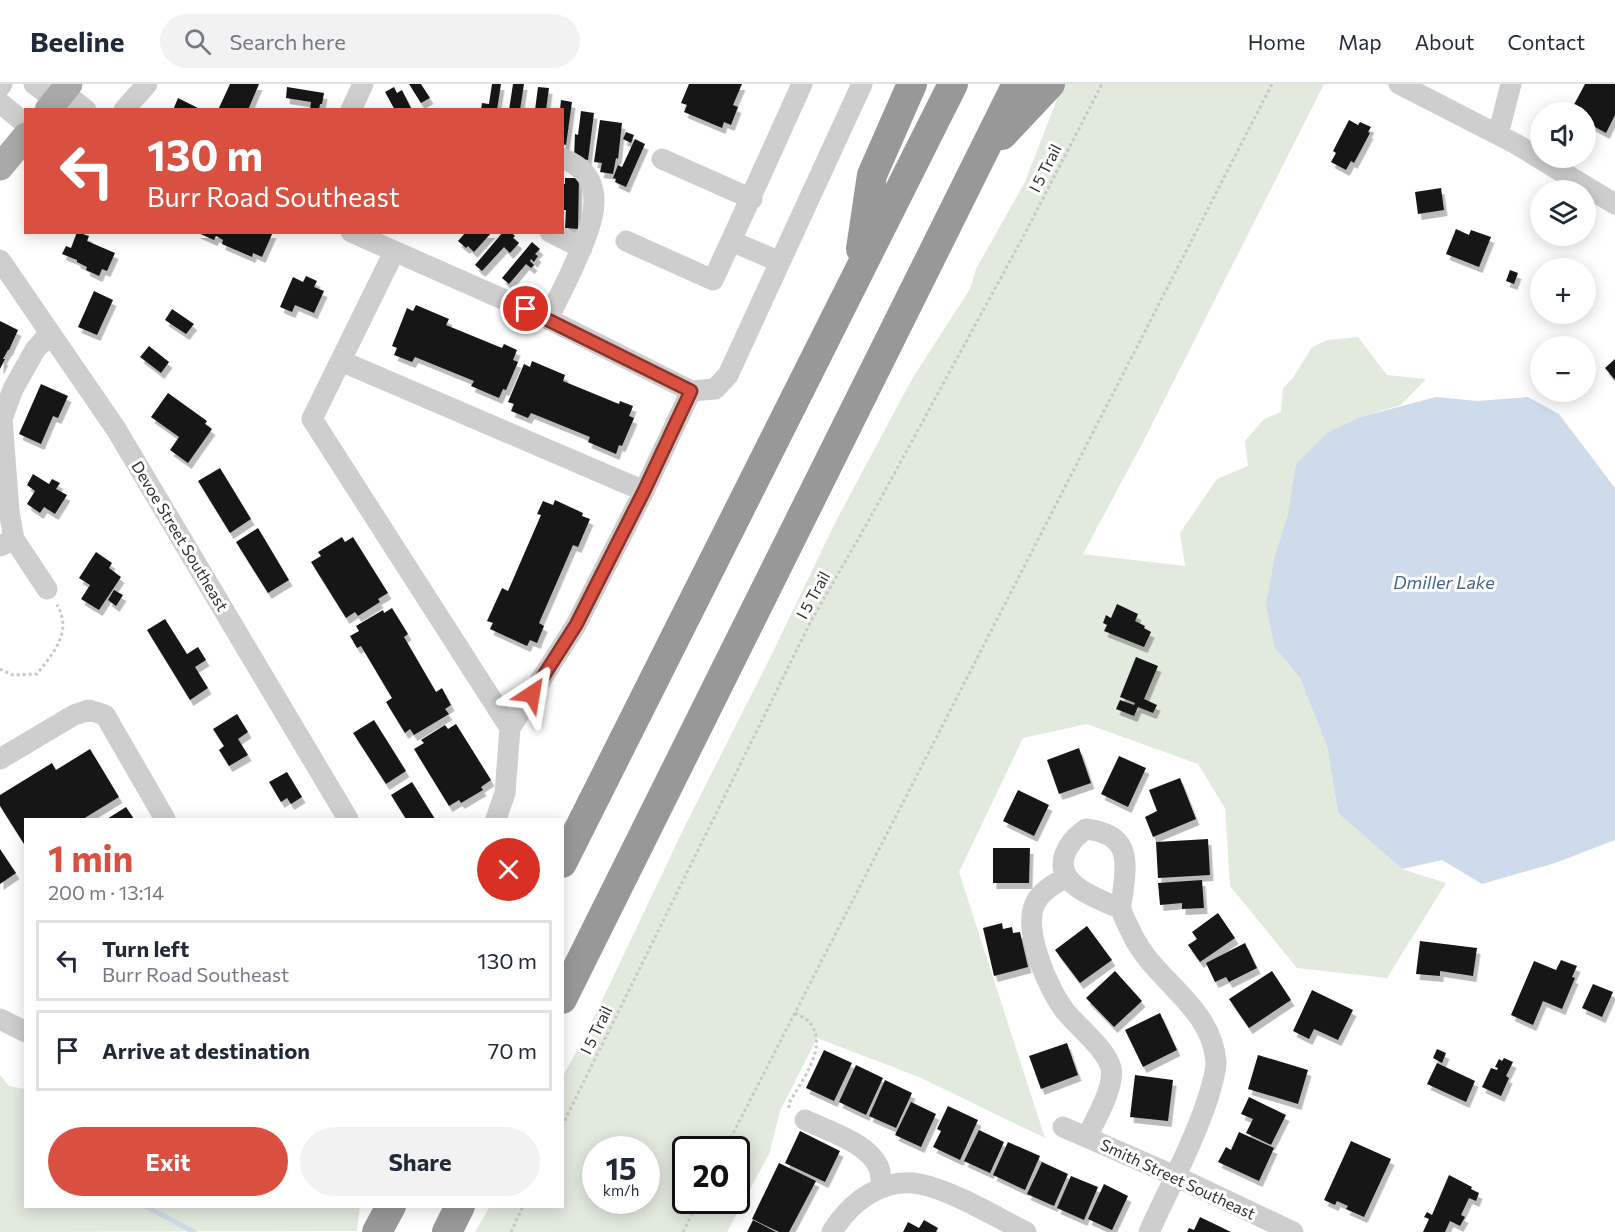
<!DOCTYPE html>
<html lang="en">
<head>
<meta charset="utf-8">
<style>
  body { margin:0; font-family:Commissioner,sans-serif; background:#f2f2f3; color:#1f2937; height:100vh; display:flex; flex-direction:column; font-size:22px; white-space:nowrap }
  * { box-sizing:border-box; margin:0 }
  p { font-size:20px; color:#747a83 }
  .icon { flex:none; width:33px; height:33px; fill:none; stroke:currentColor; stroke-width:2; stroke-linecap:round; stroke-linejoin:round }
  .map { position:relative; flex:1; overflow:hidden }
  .sheet { position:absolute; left:24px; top:734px; width:540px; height:390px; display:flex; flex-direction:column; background:#fff; border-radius:0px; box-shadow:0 3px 15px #0003 }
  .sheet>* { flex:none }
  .hud { position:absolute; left:24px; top:24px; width:540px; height:126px; border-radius:0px; box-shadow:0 3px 15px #0003; background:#d95041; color:#fff; overflow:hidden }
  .tools { position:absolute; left:1530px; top:18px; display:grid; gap:12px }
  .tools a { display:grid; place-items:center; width:66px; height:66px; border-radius:50%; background:#fff; box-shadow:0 3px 15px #0003; font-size:30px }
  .speed { position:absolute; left:582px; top:1052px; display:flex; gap:12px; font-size:30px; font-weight:700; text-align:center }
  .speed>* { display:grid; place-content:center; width:78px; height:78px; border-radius:50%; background:#fff; box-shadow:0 3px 15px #0003; line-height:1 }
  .speed small { font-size:15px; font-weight:400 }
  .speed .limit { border:3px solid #111; border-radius:9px; background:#fff; color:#111 }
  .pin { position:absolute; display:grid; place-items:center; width:51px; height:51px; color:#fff; margin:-26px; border:3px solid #fff; border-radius:50%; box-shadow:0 2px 6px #0007 }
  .me { position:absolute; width:66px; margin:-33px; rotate:33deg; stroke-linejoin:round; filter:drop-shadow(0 0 4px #0008) }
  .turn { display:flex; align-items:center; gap:21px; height:126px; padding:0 24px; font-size:27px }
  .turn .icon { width:78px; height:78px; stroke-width:2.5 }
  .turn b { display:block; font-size:42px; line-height:51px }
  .round { display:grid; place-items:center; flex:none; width:63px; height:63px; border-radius:32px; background:#f2f2f3 }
  .head { display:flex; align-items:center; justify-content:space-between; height:102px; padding:0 24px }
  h1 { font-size:36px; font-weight:700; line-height:45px; color:#d95041 }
  .cta { display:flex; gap:12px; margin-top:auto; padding:12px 24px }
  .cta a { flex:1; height:69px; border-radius:36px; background:#d95041; color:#fff; font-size:24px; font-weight:700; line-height:69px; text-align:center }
  .cta a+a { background:#f2f2f3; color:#1f2937 }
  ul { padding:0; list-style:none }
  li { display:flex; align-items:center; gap:18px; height:81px; margin:0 12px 9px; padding:0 12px; border:3px solid #e0e1e3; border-radius:0px }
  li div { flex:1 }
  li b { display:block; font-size:22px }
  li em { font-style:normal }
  header { display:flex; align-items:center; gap:36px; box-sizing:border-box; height:84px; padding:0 30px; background:#fff; border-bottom:2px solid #e0e1e3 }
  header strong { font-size:28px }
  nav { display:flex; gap:33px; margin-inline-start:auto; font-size:21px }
  .search { width:420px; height:54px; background:#f2f2f3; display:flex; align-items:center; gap:15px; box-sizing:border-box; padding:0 21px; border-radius:33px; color:#747a83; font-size:22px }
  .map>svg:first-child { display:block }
</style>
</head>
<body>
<header>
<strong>Beeline</strong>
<div class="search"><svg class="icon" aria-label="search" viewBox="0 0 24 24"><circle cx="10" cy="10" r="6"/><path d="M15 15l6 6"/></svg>Search here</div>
<nav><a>Home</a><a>Map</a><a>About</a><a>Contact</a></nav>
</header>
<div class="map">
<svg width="1615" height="1148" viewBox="0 0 1615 1148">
  <defs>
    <filter id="shadow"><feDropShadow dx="3.5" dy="6" stdDeviation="0" flood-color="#0004"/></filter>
  </defs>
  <rect width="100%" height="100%" fill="#fff"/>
  <path fill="#e2e9dd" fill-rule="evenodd" d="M1065,0H1324L1144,356L1083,470L1185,482L1180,449L1217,395L1248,382L1245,357L1264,335L1281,328L1283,304L1293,294L1312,263L1328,256L1358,253L1387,291L1426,295L1401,321L1360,333L1328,348L1288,430L1275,471V564L1300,594L1327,662L1338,729L1402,785L1446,799L1387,894L1297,884L1230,802L1225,724L1198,680L1087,640L1023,654L959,788L1045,1054L919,993L817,954L780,1027L769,1070L727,1148H475L490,1122H562L563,992L588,946L683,746L771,572L835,439L912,295L970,205L976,185L1025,98L1059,10ZM596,1065H646V1116H596ZM686,1065H736V1116H686Z
    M0,991L9,1002L25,1005L26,1122H360L357,1147L0,1148Z"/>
  <path fill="#cedbeb" d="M1436,313L1477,317L1528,313L1559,330L1615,404V756L1555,779L1482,800L1442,776L1402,785L1338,729L1327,662L1300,594L1275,564L1266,522L1275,471L1288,430L1296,380L1328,348L1360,333Z"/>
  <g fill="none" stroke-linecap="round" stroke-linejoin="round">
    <path stroke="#cedbeb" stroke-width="5" d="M145,1122L194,1148"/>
  </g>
  <path fill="#181818" filter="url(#shadow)" d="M230,0H259L248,26H218Z
    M409,0H421L430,14L421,19Z
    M492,0H501L497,26H481L482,19L489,20Z
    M513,0H524L520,26H509Z
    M689,0H742L733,21L738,23L731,41L724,38L722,44L684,28L687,21L681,19Z
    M1585,0H1615V31L1606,49L1586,38V28H1570Z
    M287,3L324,9L322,20H320L319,26L310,25L311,18L286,14Z
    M394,3L397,9L402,6L411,24L395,26L385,8Z
    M538,3L549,4L546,26H535Z
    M178,14L202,26H173Z
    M561,16L572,18L566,61L562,60V26H560Z
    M581,27L594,29L588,76L574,74L575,50L578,51Z
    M600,36L622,39L618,75L616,74L613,90L600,88L602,79L594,78Z
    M1349,36L1358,41L1360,38L1371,43L1368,48L1370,49L1354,79L1351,77L1346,86L1331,78L1336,69L1333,67Z
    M626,48L634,51L631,59L623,55Z
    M635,55L645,60L626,103L615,98L616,95L613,94L618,81L622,83Z
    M565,94H579L578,145L565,144L566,126H562V100H565Z
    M1441,104L1444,126L1418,130L1415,108Z
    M1456,145L1469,151L1471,146L1491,153L1479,183L1446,170Z
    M77,148L89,152L87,157L115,169L107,187L102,185L99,192L86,186L87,183L77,178V176L62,170L66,162L71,164Z
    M196,148H273L262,173L253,169L252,173L222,160L223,156L216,152L214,156Z
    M466,148H492L474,168L468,162L466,164L458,157Z
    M503,148H511L515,152L513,154L519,159L510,169L504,163L482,187L475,181Z
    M532,158L540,165L535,170L538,172L534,178L531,175L530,177L534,181L531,184L526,180L509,200L502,194Z
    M1510,186L1518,189L1514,200L1506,197Z
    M306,192L317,197L314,203L324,207L314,229L295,221L292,228L280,223L293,193L303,198Z
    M94,207L113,216L97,251L78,243Z
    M416,221L449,235L446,241L502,264L504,260L517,266L513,276L518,278L506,306L503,305L499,314L471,302L474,297L415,273L412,278L394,271L397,264L392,262L407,224L413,227Z
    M172,225L194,240L186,250L165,236Z
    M0,237L18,246L9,266H8L3,275H5L0,285Z
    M149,262L169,278L161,289L140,273Z
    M1615,275V296L1605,284Z
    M532,277L565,291L563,297L619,320L620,317L633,322L629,332L634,334L622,362L619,361L616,370L588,358L590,353L531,329L528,334L511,327L514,320L508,318L524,280L530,283Z
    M41,300L68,312L58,334L53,332L41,360L19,350Z
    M168,309L207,337L205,340L212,345L188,379L170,366L179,353L151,333Z
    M220,384L251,435L230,449L198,397Z
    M33,390L49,400L52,395L60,399L56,405L67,411L55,430L44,423L40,429L27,420L35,407L27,401Z
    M555,416L583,429L582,432L590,435L578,463L573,461L539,539L544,542L537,559L530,556L527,562L490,545L493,539L487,537L502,504L508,507L541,431L537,430L543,417L553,421Z
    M258,444L289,496L268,509L236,458Z
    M342,453L345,458L353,453L388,509L378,515L380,518L358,532L355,528L346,534L311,478L321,472L318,468Z
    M96,468L112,479L109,484L121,493L99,526L81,515L90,501L79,494Z
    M114,506L123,511L116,522L108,516Z
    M1117,520L1138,530L1135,537L1145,542L1144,544L1151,548L1144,563L1104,547L1107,541L1103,539L1106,531L1111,534Z
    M392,524L408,550L404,553L436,608L442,604L451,621L445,625L449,630L414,651L410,645L405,649L386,618L392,614L361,562L357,564L350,552L359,547L356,542L383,526L384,529Z
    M165,535L187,570L198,563L206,576L195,583L208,604L190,616L147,546Z
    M1136,573L1158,582L1144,615L1157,621L1153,629L1138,623L1134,632L1116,625L1120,616L1134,621L1135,619L1120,613Z
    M237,630L248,648L238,655L248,671L229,682L219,666L224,662L213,645Z
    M374,636L406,687L386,700L353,649Z
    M456,640L491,696L481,703L483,706L461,719L459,716L449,722L414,665L424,659L421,656L445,641L448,645Z
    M1079,664L1091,699L1059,710L1047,676Z
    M90,665L119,713L83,735H26V763L0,722V711L52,679L56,686Z
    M1119,672L1146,684L1128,723L1101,710Z
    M287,688L302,713L291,720L287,714L281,718L269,698Z
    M1180,694L1196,735L1153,753L1145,733L1157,727L1149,706Z
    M412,698L435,735H406L391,711Z
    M1018,706L1049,721L1034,752L1003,737Z
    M126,723L134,735H107Z
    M1208,755L1210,791L1158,794L1156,758Z
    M993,764H1030L1029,799H993Z
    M0,765L16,789L0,800Z
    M1202,796L1204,824L1182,825V819L1160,821L1158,799Z
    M1218,829L1235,854L1200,878L1188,861L1197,855L1192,848Z
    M1002,839L1003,845L1012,843L1013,849L1020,848L1028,883L994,892L983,844Z
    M1087,842L1112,876L1080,899L1055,866Z
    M1420,857L1477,864L1473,892L1440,887V892L1416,890Z
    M1245,859L1257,884L1229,898L1226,893L1215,898L1206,879Z
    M1561,876L1577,882L1572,893L1575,894L1562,925L1543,917L1533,941L1511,931L1534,877L1556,886Z
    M1115,887L1142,917L1114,943L1086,914Z
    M1272,887L1291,916L1249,944L1229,915Z
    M1593,900L1613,908L1602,933L1582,924Z
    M1312,906L1353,926L1338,956L1314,945L1309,955L1293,947Z
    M1160,929L1177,966L1143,983L1125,946Z
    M1067,959L1078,991L1041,1005L1029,972Z
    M1437,965L1446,969L1442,979L1433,974Z
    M824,966L852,979L834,1017L806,1004Z
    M1258,971L1308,986L1298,1020L1248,1005Z
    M1504,974L1513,978L1506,992L1509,994L1501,1012L1482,1003L1491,984L1497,986L1498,984L1495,983L1499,975L1502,977Z
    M1437,979L1475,997L1466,1018L1427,1000Z
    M856,981L883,994L866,1031L839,1018Z
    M1135,991L1173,996L1168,1037L1130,1033Z
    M885,996L912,1009L896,1044L869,1032Z
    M1249,1013L1286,1031L1271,1061L1246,1049L1253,1035L1241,1030Z
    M911,1018L936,1030L921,1063L895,1051Z
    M948,1022L978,1036L960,1076L933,1063L941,1047L937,1045Z
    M979,1046L1004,1058L990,1089L964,1077Z
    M800,1047L840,1067L825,1098L785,1079Z
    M1239,1048L1274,1064L1259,1097L1218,1078L1226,1063L1231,1066Z
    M1351,1057L1391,1075L1364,1133L1346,1125L1348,1122L1337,1117L1335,1121L1324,1116Z
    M1008,1058L1040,1072L1025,1106L993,1091Z
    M1042,1078L1068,1090L1054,1122L1027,1110Z
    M779,1079L816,1097L789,1148H779L752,1135Z
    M1449,1091L1472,1103L1471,1105L1479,1109L1476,1117L1469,1114L1461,1131L1465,1133L1460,1142L1450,1137L1445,1148H1423L1429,1135L1424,1133L1427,1128L1432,1131Z
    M1071,1092L1098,1103L1084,1136L1057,1124Z
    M1104,1100L1128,1112L1112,1146L1088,1135Z
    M1200,1133L1231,1148H1187L1189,1144L1194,1146Z
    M753,1136L776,1148H747Z
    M924,1136L938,1144L936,1148H903L908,1138L919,1144Z"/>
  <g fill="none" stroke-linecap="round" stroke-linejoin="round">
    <path stroke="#c8c8c8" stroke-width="3" stroke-dasharray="3 3" stroke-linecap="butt" d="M0,585L13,591L37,590C53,569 73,548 57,521
      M789,1024V1019C801,998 828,964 811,940C808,935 800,932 795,929
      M562,1042L811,537L869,436L1022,155L1102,0
      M725,1065L1272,0
      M511,1148L523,1122
      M683,1148L699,1116"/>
    <path stroke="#cecece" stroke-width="21" d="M34,0L55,16
      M1399,0L1516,60L1615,120
      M0,3L2,0
      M62,7L86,26
      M0,19L26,40
      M124,26L147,0
      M351,26L363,0
      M1498,51L1511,0
      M662,75L752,115
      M351,148L548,235L691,307
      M550,148L582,164
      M626,157L713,196L731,157
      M394,168L312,335L510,644L576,541L644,407L691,307
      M0,176L116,345L348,735
      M780,178L731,157L802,0
      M548,235C558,214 569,194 578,172C594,136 610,93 562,74
      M341,277L644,407
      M691,307L715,305L728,291L862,0
      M14,455L47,505
      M0,462L14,455L9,427L2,335L13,305L35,266L50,249
      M0,675L74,631L89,626L105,631L165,735
      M496,735L505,709L510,644
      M1066,793C1056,799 1043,806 1037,816C1020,842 1048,905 1065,927C1078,943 1106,965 1111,984C1115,1003 1095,1036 1087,1053
      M1121,825C1099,815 1053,801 1065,770C1070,758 1076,752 1086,745C1127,750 1128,771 1123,807C1123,813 1120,820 1121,825C1123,833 1129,843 1132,850C1154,897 1212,922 1216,978C1216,990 1211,1003 1208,1014C1193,1060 1169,1104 1149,1148
      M0,935L26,948
      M805,1036C828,1047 869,1059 879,1084C881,1090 881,1097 882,1103
      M1063,1043L1175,1092L1293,1148
      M832,1148C850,1118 883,1093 920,1100C951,1106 996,1133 1026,1148"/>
    <path stroke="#a9a9a9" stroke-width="27" d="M48,26L69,0
      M0,83L26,52"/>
    <path stroke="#989898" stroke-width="30" d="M1002,51L1050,0
      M861,165L872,91L912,0
      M562,779L953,0
      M562,915L1017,0
      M377,1148L391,1122
      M447,1148L460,1122"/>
  </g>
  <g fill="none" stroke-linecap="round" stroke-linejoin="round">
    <defs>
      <path id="route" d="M526,225L691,307L644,407L576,541L532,610"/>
    </defs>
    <use href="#route" stroke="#8d342a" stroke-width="15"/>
    <use href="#route" stroke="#d95041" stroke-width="10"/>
  </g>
  <g text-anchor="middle" stroke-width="6" stroke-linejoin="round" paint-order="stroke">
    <g font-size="16" fill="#313131" stroke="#fff">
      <text transform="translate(1045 84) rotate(-63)" y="6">I 5 Trail</text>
      <text transform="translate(180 452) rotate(59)" y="6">Devoe Street Southeast</text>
      <text transform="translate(813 511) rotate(-61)" y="6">I 5 Trail</text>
      <text transform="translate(596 946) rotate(-64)" y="6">I 5 Trail</text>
      <text transform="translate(1178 1095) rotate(25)" y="6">Smith Street Southeast</text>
    </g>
    <g font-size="18" font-style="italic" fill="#44658e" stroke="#fff">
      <text x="1444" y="505">Dmiller Lake</text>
    </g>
  </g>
</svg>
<div class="tools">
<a><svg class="icon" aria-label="sound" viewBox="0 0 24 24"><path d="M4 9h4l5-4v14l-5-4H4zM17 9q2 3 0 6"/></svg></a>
<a><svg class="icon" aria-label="layers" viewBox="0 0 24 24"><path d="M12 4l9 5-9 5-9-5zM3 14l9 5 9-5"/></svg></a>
<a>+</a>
<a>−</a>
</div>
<div class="speed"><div>15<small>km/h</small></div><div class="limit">20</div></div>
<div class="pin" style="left:526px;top:225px;background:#d93025"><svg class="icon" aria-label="arrive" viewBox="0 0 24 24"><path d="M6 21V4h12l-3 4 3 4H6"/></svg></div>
<svg class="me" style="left:532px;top:610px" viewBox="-20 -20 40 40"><path d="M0-17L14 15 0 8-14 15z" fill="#d95041" stroke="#fff" stroke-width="4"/></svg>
<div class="hud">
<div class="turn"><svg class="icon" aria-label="left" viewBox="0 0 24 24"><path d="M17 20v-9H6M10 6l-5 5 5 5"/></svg><div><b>130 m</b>Burr Road Southeast</div></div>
</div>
<section class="sheet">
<div class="head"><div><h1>1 min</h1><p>200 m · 13:14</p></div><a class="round" style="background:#d93025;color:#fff"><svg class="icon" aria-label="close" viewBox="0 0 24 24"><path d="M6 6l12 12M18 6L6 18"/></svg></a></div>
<ul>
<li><svg class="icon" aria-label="left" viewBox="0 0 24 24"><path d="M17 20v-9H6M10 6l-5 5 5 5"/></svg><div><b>Turn left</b><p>Burr Road Southeast</p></div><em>130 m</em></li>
<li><svg class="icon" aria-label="arrive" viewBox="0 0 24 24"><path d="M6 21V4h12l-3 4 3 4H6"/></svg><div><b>Arrive at destination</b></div><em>70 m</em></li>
</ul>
<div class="cta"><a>Exit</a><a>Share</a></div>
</section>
</div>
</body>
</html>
